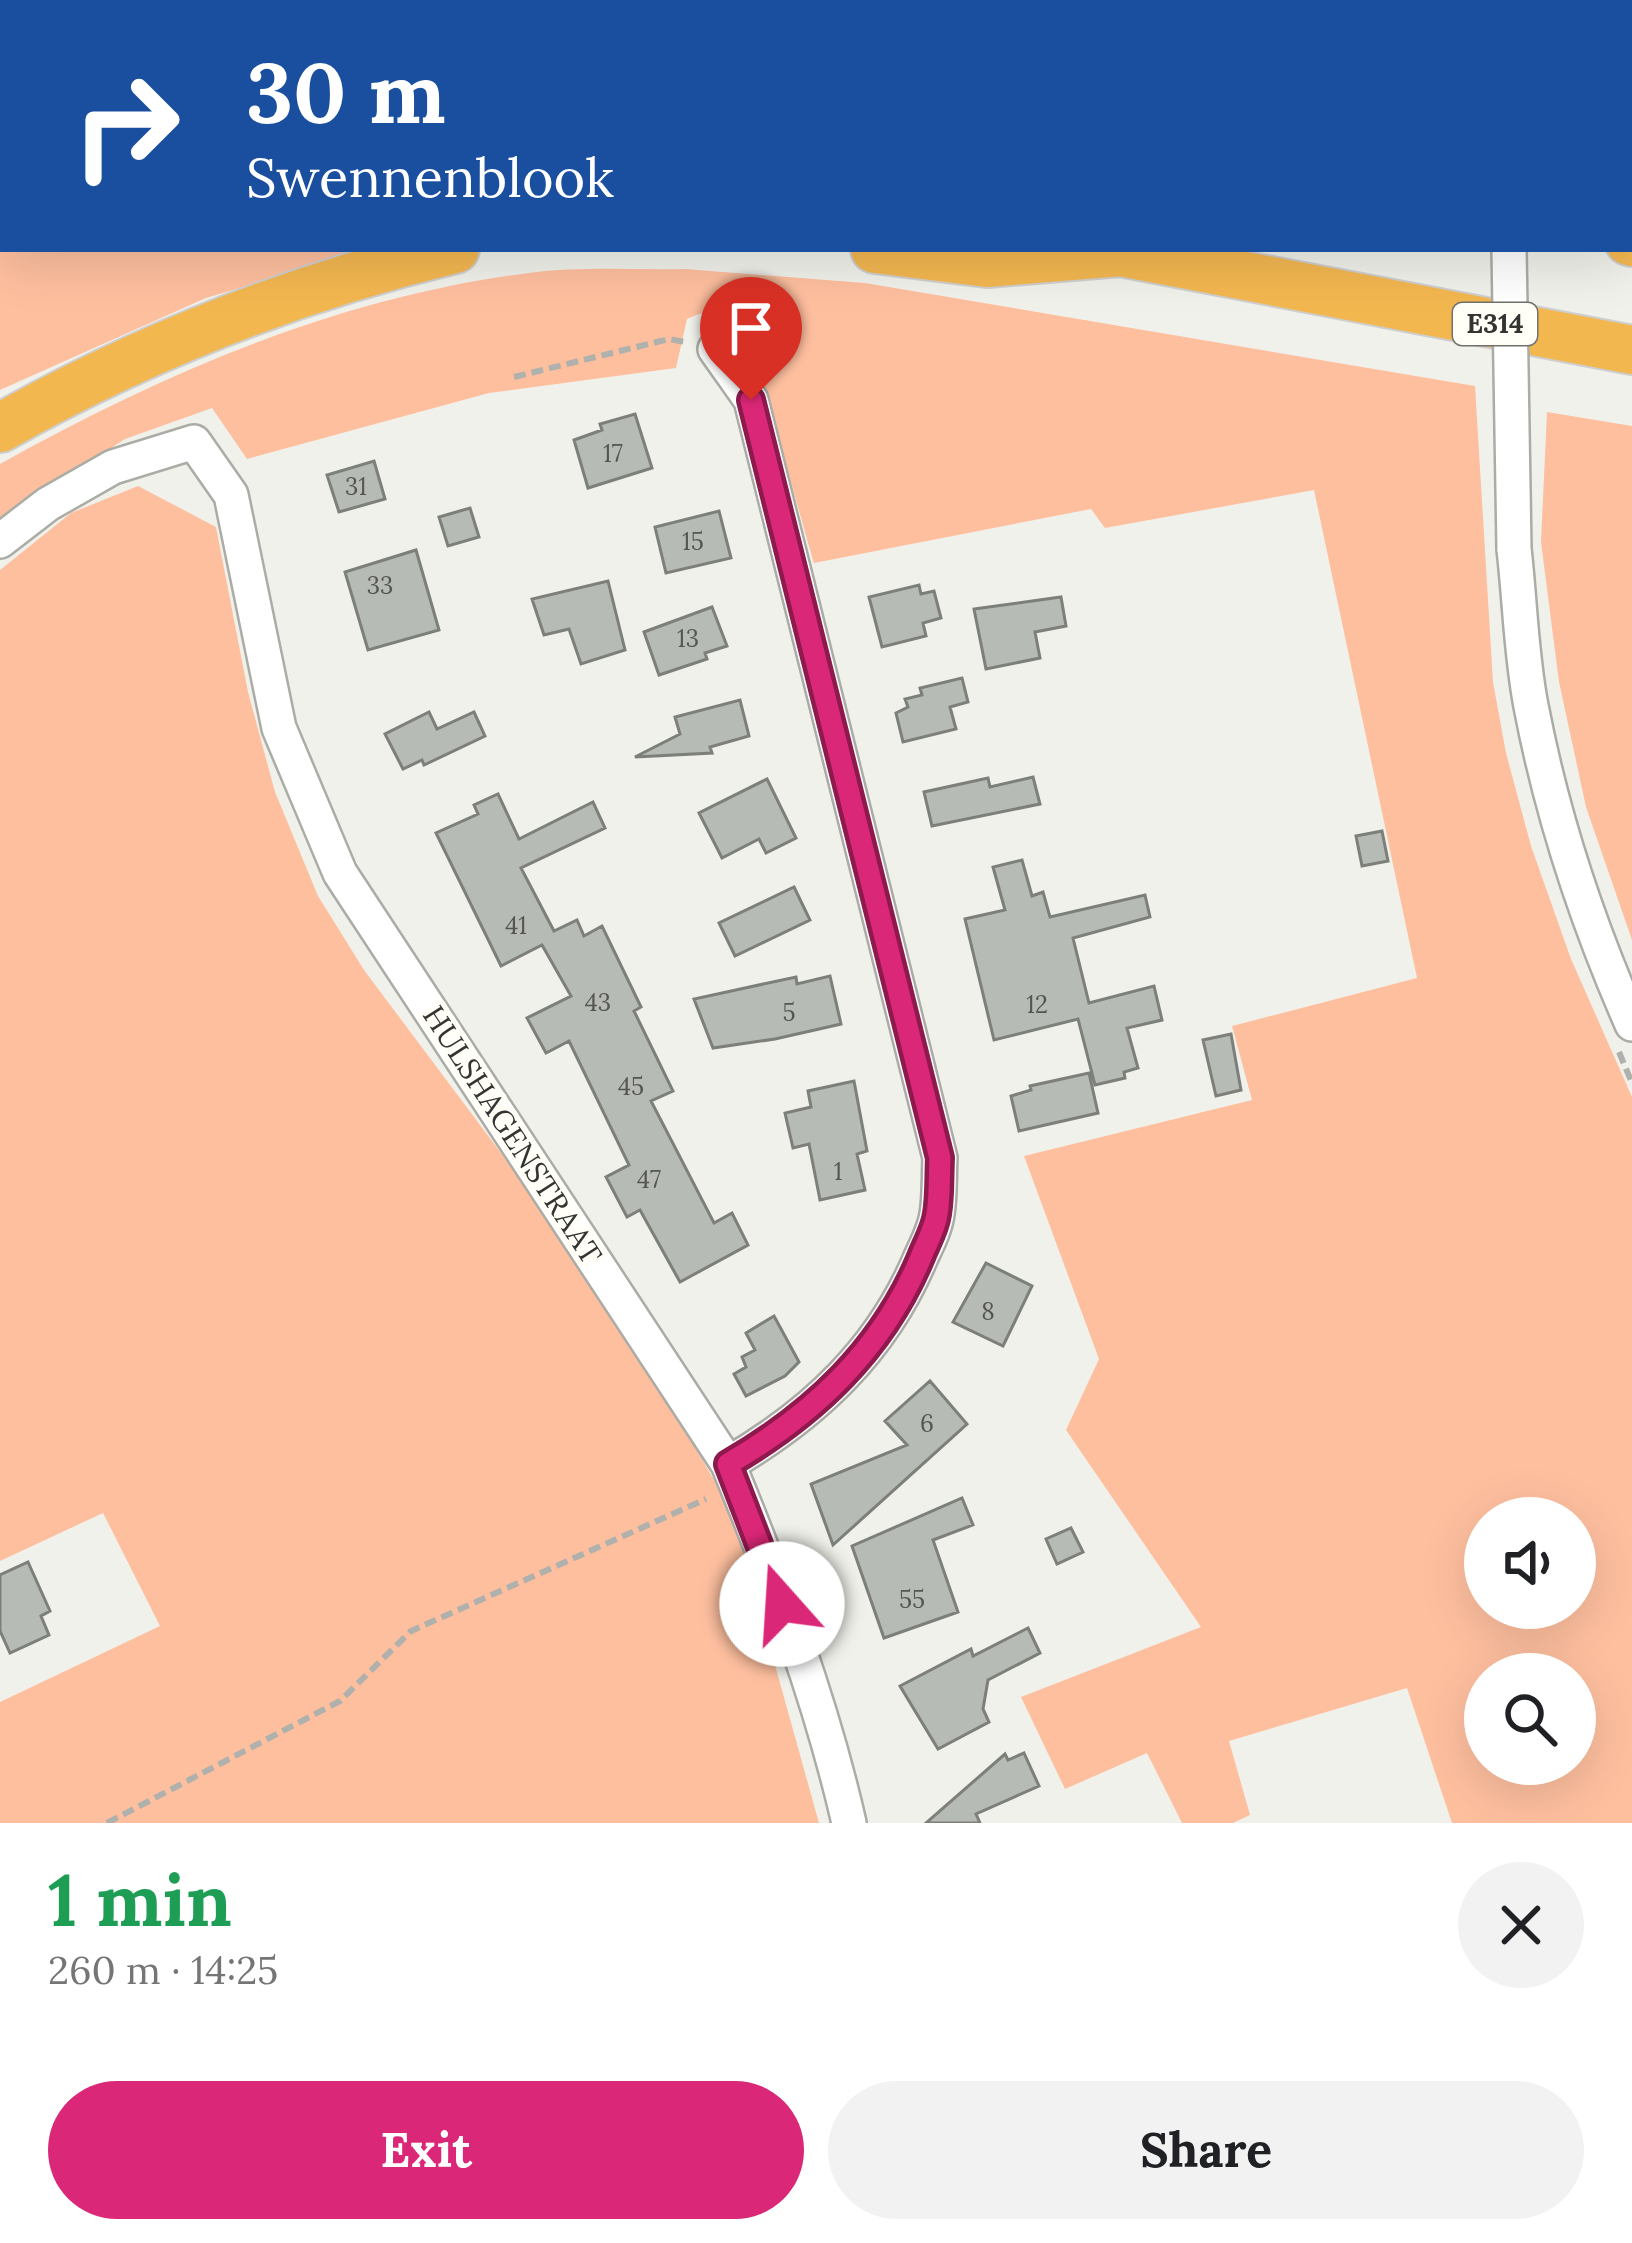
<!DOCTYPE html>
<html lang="en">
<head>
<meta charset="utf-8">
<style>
  body { margin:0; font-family:Lora,serif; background:#f2f2f2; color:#202124; height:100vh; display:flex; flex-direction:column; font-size:45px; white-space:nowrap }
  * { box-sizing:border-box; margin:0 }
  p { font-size:39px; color:#757577 }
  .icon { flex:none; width:66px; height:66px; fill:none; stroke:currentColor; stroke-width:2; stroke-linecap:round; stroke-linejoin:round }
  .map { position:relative; height:1823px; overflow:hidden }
  .drawer { display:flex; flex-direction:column; background:#fff; flex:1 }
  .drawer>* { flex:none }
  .guide { position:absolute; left:0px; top:0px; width:1632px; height:252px; box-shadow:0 12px 48px #0002; background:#1a4fa0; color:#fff; overflow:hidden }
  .controls { position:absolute; left:1464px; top:1497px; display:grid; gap:24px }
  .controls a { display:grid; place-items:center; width:132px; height:132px; border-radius:50%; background:#fff; box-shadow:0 12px 48px #0002; font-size:60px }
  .pin { position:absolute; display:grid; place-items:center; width:102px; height:102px; color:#fff; margin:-123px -51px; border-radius:50% 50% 50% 0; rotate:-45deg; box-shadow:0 0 12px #0007 }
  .pin .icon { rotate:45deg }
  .me { position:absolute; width:132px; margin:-66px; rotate:341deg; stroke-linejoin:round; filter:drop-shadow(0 0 9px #0008) }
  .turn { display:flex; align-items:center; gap:42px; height:252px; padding:0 48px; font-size:54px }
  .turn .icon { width:156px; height:156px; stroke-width:2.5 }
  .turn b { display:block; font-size:84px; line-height:102px }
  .round { display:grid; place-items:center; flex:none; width:126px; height:126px; border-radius:63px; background:#f2f2f2 }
  .headline { display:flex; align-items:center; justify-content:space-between; height:204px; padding:0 48px }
  h1 { font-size:72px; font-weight:700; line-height:90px; color:#1e9e55 }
  .cta { display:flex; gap:24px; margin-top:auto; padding:24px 48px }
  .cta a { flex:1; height:138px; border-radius:72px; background:#db2777; color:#fff; font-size:48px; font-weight:700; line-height:138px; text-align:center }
  .cta a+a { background:#f2f2f2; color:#202124 }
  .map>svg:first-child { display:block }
</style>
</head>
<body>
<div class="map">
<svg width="1632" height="1823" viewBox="0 0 1632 1823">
  <rect width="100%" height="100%" fill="#f1f1eb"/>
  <path fill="#febf9f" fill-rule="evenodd" d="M0,99L3,249H373L206,298L0,390Z
    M685,269L865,283L1475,386L1493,682L1506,753L1531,846L1571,959L1632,1097V1823H1452L1407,1688L1229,1741L1250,1815L1233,1823H1182L1147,1753L1065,1789L1021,1697L1201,1627L1066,1430L1099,1359L1024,1156L1252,1100L1232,1026L1417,978L1314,490L1105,528L1091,509L814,563C801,523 753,326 722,314C709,309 698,314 687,319L676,368L489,393L247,459L212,408L125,439L0,520V464C166,372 339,297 529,273C580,266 634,270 685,269ZM1485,1518H1575V1608H1485ZM1485,1674H1575V1764H1485Z
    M1547,412L1632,426V940L1586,807L1559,682L1541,542Z
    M138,486L216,527L248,692L275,792L318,896L364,970L519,1177L659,1385L732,1511L819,1823H0V1702L160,1626L103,1513L0,1561V570L71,513Z"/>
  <path fill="#b7bbb5" stroke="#7c7f7a" stroke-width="3" d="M635,414L652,468L588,488L574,440L602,430L600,424Z
    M374,461L385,499L339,512L327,475Z
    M470,508L479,537L448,546L439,517Z
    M719,511L731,558L666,573L655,527Z
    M416,550L439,630L368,650L345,572Z
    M608,581L625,650L581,664L569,629L544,635L532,599Z
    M919,585L921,594L934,591L941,618L923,623L926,636L882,647L869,597Z
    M1061,597L1066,626L1035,632L1040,658L986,669L974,609Z
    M712,607L727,646L705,653L707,659L659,675L644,632Z
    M962,678L968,702L950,707L956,729L903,742L896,713L908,707L905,699L922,695L920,688Z
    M740,700L749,736L710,747L712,753L635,757L680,734L675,717Z
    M429,712L437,729L474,712L485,736L424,765L422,760L403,769L385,734Z
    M1033,777L1040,804L932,826L924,792L988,778L990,787Z
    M767,779L796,838L766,853L759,839L722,858L699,813Z
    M498,794L519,839L593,802L605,828L521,868L554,931L577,920L584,936L602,926L641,1007L634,1011L673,1091L651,1101L714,1223L732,1213L748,1245L680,1282L640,1210L627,1217L606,1177L629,1165L569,1041L546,1053L527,1018L571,996L542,945L501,966L436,833L478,814L474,805Z
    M1382,831L1388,861L1362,866L1356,836Z
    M1022,860L1032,896L1043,892L1050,917L1145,895L1150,917L1073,938L1089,1003L1154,986L1162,1020L1127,1028L1138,1068L1124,1072L1125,1078L1095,1085L1078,1019L994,1040L965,919L1005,910L993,867Z
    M794,887L810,920L735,956L719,923Z
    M830,976L841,1024L775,1039L713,1048L694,999L796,977L797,984Z
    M1231,1034L1241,1090L1216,1096L1203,1040Z
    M1089,1073L1098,1113L1019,1131L1011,1096L1031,1090L1030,1086Z
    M854,1081L867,1151L857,1154L865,1190L820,1200L809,1144L793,1148L785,1113L811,1107L808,1091Z
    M986,1263L1032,1286L1003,1346L953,1322Z
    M774,1316L799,1362L785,1376L746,1396L734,1374L746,1367L742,1357L755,1350L746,1333Z
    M930,1381L967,1424L833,1545L811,1484L907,1445L885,1421Z
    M962,1498L973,1525L933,1540L958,1612L884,1638L852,1546Z
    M1071,1528L1083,1552L1057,1564L1046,1539Z
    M28,1562L50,1611L41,1616L49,1635L10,1653L0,1631V1575Z
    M1028,1628L1040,1653L988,1680L983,1709L989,1722L938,1749L900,1686L971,1649L973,1656Z
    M1024,1753L1039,1786L976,1814L980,1823H926L1005,1754L1008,1760Z"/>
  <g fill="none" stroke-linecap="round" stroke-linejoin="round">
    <defs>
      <path id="minor" d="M880,0L890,3
        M1505,0V3
        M715,349L751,400L940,1158C939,1177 940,1196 937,1214C935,1229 927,1244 921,1257C882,1350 814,1414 728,1464
        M0,541L48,504L113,467L194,442L231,495L279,728L340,873L728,1464C776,1581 821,1700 849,1823
        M1514,549C1520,601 1521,655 1531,706C1552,816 1587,922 1632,1024"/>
      <path id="highway" d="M388,0L404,3
        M773,0L789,3
        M0,35L3,36
        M1629,169L1632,170
        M1629,241L1632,242
        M875,249L987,263L1121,252
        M1104,249L1632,350
        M0,428C145,346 294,288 455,249"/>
    </defs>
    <use href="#minor" stroke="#acaca6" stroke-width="38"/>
    <use href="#highway" stroke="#cecece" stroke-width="52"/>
    <path stroke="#b0b0ac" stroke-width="6" stroke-dasharray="12 6" stroke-linecap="butt" d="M514,377L669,339L685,342
      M1619,1052L1632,1083
      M107,1823L340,1701L411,1631L706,1499"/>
    <use href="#minor" stroke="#fff" stroke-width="33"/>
    <use href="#highway" stroke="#f3b750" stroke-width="48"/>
    <defs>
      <path id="minor-bridge" d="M1509,249L1514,549"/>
    </defs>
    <use href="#minor-bridge" stroke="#acaca6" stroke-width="38" stroke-linecap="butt"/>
    <use href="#minor-bridge" stroke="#fff" stroke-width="33"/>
  </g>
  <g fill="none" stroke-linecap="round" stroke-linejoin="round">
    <defs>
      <path id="route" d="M751,400L940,1158C939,1177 940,1196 937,1214C935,1229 926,1244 921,1257C882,1350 814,1414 728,1464L782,1604"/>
    </defs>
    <use href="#route" stroke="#8e194d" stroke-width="30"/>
    <use href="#route" stroke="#db2777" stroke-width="21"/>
  </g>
  <g text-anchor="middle" stroke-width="10" stroke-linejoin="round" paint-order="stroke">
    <g font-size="24" fill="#555653">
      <text x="613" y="462">17</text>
      <text x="356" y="495">31</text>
      <text x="693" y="550">15</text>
      <text x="380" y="594">33</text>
      <text x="688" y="647">13</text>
      <text x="516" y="934">41</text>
      <text x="598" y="1011">43</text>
      <text x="1037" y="1013">12</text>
      <text x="789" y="1021">5</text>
      <text x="631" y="1095">45</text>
      <text x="838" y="1180">1</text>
      <text x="649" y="1188">47</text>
      <text x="988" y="1320">8</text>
      <text x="927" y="1432">6</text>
      <text x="912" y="1608">55</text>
    </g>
    <rect fill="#fffff8" stroke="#71716d" stroke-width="3" x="1453" y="303" width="84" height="42" rx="9"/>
    <g font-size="27" font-weight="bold" fill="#343432">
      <text x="1495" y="333">E314</text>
    </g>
    <g font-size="30" fill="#343432" stroke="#fffff8">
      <text transform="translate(512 1135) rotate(57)" y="10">HULSHAGENSTRAAT</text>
    </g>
  </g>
</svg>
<div class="controls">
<a><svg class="icon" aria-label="sound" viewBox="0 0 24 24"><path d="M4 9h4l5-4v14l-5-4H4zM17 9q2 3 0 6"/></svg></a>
<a><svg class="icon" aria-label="search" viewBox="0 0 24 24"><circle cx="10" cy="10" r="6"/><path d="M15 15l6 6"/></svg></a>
</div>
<div class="pin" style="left:751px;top:400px;background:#d93025"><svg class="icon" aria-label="arrive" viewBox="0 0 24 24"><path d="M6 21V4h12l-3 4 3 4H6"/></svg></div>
<svg class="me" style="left:782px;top:1604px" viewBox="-20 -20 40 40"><circle r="19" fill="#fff"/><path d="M0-13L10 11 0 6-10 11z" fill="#db2777"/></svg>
<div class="guide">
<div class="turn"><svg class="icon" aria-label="right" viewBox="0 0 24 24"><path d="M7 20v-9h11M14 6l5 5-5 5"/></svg><div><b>30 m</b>Swennenblook</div></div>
</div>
</div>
<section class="drawer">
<div class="headline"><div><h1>1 min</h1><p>260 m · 14:25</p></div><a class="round"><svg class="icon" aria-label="close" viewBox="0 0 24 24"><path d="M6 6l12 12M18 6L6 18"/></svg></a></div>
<div class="cta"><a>Exit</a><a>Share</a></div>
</section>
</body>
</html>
